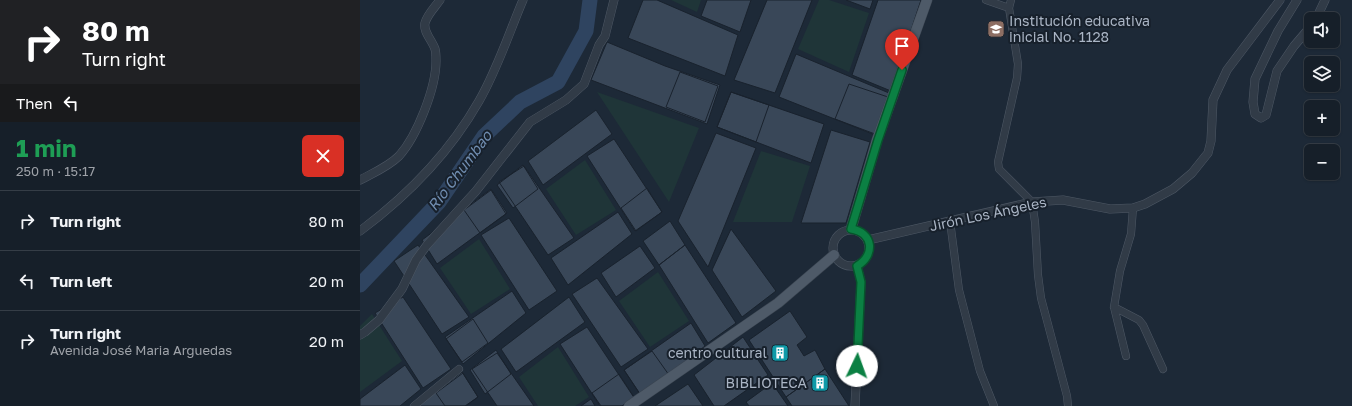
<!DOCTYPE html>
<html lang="en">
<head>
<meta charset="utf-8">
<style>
  body { margin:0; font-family:"Golos Text",sans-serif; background:#232c35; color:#f1f3f6; height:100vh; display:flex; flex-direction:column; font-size:15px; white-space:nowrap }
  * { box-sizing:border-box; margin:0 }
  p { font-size:13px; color:#9ea2a8 }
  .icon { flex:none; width:22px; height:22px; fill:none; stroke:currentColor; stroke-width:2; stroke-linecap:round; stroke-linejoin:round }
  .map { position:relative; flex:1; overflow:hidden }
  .details { display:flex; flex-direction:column; background:#161f29; width:360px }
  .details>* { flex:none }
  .hud { background:#202124; color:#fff; overflow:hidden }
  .controls { position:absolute; left:944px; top:12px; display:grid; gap:8px }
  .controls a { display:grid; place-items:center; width:36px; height:36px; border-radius:6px; background:#161f29; box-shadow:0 1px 3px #0004,0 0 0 1px #353d46; font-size:20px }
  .pin { position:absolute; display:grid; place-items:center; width:34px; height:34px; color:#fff; margin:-41px -17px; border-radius:50% 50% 50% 0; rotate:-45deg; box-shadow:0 0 4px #0007 }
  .pin .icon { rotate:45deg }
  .me { position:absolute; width:44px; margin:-22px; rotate:3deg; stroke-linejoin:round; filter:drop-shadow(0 0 3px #0008) }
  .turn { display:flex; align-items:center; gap:14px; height:84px; padding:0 16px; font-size:18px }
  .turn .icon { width:52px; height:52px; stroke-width:2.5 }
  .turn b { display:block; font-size:28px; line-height:34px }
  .then { display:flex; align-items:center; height:38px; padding:0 16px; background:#0003; gap:8px; font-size:15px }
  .round { display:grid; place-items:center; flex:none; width:42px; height:42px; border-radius:6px; background:#232c35 }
  .summary { display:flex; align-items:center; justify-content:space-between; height:68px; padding:0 16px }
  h1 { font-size:24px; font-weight:700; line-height:30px; color:#1e9e55 }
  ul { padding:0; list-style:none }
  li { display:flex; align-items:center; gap:12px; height:60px; padding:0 16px; border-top:1px solid #353d46 }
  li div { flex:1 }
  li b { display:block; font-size:15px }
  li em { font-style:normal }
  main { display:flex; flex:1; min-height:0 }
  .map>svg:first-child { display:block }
</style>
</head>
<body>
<main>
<section class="details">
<div class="hud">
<div class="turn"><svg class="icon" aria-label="right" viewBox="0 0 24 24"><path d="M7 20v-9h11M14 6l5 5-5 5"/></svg><div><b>80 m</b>Turn right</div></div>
<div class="then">Then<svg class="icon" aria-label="left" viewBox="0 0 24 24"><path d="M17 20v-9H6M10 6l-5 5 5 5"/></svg></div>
</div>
<div class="summary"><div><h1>1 min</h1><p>250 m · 15:17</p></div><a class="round" style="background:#d93025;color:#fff"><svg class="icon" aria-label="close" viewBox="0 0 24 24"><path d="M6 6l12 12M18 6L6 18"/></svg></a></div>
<ul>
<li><svg class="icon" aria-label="right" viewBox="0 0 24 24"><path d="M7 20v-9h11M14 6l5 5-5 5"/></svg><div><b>Turn right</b></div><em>80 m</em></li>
<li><svg class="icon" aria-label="left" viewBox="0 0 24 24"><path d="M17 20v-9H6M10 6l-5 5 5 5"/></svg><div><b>Turn left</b></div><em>20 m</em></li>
<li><svg class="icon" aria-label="right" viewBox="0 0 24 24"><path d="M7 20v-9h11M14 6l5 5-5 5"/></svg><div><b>Turn right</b><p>Avenida José Maria Arguedas</p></div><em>20 m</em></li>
</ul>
</section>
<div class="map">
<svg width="992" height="406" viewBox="0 0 992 406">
  <rect width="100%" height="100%" fill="#1d2937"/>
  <path fill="#1f3538" d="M311,0H341L337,12Z
    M459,0H469L509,13L489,72L438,49Z
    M237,92L339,128L309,202Z
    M401,151L450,166L432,222H373Z
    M225,160L256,210L216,235L186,189Z
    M119,239L150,289L111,314L80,268Z
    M298,272L329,321L290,347L259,301Z
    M12,314L42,361L0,392V326Z
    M198,347L229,397L215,406H178L159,377Z"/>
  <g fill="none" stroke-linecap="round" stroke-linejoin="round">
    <path stroke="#2f4460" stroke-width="15" d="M0,285L79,202L124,136L160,102L198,82L226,31L230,0"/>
  </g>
  <path fill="#394758" stroke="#19222d" d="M283,0H297L378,35L365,76L268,38Z
    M347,0H391L380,32L341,16Z
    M407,0H452L415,93L374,80Z
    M486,0H513L510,9Z
    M518,0H561L531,91L492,75Z
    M247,42L305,66L360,85L347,124L231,80Z
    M436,54L529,93L515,135L419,97Z
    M320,72L358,86L345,122L306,107Z
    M489,84L528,97L515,134L475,119Z
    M371,92L409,105L396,142L357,127Z
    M371,92L464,124L451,163L357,127Z
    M236,110L252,134L183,185L168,161Z
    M471,130L510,142L486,223H441Z
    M356,133L396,148L348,267L318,221Z
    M254,139L302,212L275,231L227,156Z
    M163,165L178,189L153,208L137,185Z
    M164,166L214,238L188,255L139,182Z
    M287,188L302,212L276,231L261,208Z
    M131,189L147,213L77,264L62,240Z
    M131,190L146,214L120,233L104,210Z
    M258,212L272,234L208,285L191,258Z
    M149,218L197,291L169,310L121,235Z
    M310,221L325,245L299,265L283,241Z
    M371,229L416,291L382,317L352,270Z
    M58,245L109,317L82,334L34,261Z
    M325,245L376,323L348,343L299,265Z
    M280,246L295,268L256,297L241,273Z
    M237,278L288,349L261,367L212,294Z
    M152,291L166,313L103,364L85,337Z
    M43,297L91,369L63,388L15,313Z
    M209,297L225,322L156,372L141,349Z
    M430,311L447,337L437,345L444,356L455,350L465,369L426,397L389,340Z
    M113,319L128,343L102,362L86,339Z
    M331,323L345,346L282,397L264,370Z
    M227,327L275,399L266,406H240L200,344Z
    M383,337L408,375L364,406H354L334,375Z
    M136,350L151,374L125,394L110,370Z
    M292,351L309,375L282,397L264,370Z
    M137,353L174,406H137L112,369Z
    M45,365L61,389L40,406H0V399Z
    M465,369L489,406H432L426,397Z
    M102,372L118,397L105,406H58Z
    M103,373L118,397L106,406H85L76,393Z
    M259,374L274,397L262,406H241L232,393Z
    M412,383L428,406H389L386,402Z
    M328,384L343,406H295Z
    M231,399L235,406H221Z"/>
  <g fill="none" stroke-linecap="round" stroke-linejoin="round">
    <defs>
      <path id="minor" d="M626,0L649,8
        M651,0L649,8L658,64L657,78L638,162L639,169L672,202L675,222L678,275L681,298L707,396L708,406
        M590,221L599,290L620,371L634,406
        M754,307L779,320L783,325L803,369
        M766,356L754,307L760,271L771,234L773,208
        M54,406L99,369"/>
      <path id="tertiary" d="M937,0L918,31L895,79L893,102L895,114L901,118L906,115L917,71L934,46L951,26
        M956,19L965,0
        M0,180C13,173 28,167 39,156C57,136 76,88 76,61C76,57 76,52 75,49C72,40 63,32 65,23C67,15 75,7 80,0
        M473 248a18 18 0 1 1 36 0a18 18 0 1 1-36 0Z
        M0,231C47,196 90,152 119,101C137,70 149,33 163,0
        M508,240L672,202L703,200L750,209L773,208L785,204L813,189L832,173L848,153L851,141L853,100L867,70L920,0
        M0,335L5,332L19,320L42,289L56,260L67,245L116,191L170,122L206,100L224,84L239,45L245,36L254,0
        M495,406L501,282L497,266"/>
      <path id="primary" d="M491,229L517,140L567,0
        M269,406L418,303L474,255"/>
    </defs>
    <use href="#minor" stroke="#4e5865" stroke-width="8"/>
    <use href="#tertiary" stroke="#4e5865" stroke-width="9"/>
    <use href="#primary" stroke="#3a4450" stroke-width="11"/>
    <use href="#minor" stroke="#313b47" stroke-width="7"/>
    <use href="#tertiary" stroke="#313b47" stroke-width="8"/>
    <use href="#primary" stroke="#4e5a68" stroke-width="10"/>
  </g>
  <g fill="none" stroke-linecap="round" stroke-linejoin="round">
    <defs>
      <path id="route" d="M497,366L501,282L497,266C516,255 513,232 491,229L518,140L542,70"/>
    </defs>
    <use href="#route" stroke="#07532c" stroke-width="10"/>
    <use href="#route" stroke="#0b8043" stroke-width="7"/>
  </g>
  <defs>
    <symbol id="school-square" viewBox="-11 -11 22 22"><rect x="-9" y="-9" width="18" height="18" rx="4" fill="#8d6e63" stroke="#17202b"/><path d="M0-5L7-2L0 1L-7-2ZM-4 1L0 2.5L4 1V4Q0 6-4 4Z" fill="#fff"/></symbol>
    <symbol id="building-square" viewBox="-11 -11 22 22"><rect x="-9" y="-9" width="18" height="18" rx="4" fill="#0f9aa8" stroke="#17202b"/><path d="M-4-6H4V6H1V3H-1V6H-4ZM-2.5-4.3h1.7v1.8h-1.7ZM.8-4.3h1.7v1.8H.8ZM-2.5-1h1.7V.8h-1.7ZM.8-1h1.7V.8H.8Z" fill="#fff"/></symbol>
  </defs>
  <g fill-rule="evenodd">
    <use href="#school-square" x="626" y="19" width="20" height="20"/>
    <use href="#building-square" x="410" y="343" width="20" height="20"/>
    <use href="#building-square" x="450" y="373" width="20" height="20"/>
  </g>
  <g text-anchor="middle" stroke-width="4" stroke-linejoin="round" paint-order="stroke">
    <g font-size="14" fill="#aab5c5" stroke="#17202b" text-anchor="end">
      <text x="649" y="26" text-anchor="start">Institución educativa<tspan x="649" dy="16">inicial No. 1128</tspan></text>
      <text x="407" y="358">centro cultural</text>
      <text x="447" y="388">BIBLIOTECA</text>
    </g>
    <g font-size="14" fill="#aab5c5" stroke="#17202b">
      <text transform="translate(628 214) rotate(-12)" y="5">Jirón Los Ángeles</text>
    </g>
    <g font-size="15" font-style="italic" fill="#708db0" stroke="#17202b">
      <text transform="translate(100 171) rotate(-53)" y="5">Río Chumbao</text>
    </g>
  </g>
</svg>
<div class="controls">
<a><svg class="icon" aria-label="sound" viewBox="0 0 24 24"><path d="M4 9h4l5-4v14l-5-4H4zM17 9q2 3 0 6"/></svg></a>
<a><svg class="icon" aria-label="layers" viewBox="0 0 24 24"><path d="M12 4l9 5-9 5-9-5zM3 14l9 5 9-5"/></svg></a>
<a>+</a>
<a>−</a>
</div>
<div class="pin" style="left:542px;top:70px;background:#d93025"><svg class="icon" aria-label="arrive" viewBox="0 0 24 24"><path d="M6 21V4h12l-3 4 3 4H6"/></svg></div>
<svg class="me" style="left:497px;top:366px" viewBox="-20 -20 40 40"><circle r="19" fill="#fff"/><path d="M0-13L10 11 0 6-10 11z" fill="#0b8043"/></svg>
</div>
</main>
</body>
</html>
